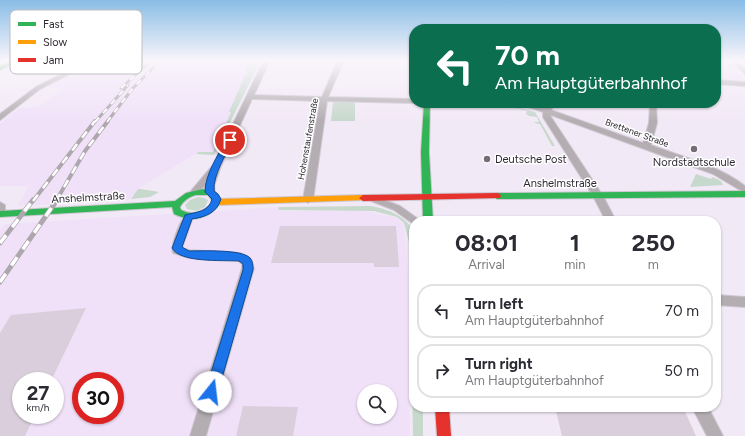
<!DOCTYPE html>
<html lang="en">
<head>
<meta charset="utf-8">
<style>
  body { margin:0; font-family:Figtree,sans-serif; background:#f2f2f3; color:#2b2b33; height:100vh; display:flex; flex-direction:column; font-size:15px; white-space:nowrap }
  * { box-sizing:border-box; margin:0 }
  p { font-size:13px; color:#7c7c81 }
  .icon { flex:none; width:22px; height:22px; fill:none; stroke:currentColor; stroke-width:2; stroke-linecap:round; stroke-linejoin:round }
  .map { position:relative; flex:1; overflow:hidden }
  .side { position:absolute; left:409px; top:216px; width:312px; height:196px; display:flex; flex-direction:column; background:#fff; border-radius:16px; box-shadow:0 1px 3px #0004 }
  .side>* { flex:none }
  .top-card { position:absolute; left:409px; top:24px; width:312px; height:84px; border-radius:16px; box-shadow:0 1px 3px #0004; background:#0b6e4f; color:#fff; overflow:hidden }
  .controls { position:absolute; left:357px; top:384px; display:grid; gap:8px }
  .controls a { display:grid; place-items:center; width:40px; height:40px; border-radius:50%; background:#fff; box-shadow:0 1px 3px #0004; font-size:20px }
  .speed { position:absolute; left:12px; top:372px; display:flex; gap:8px; font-size:20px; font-weight:700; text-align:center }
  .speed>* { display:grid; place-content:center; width:52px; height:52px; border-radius:50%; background:#fff; box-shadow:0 1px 3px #0004; line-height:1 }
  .speed small { font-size:10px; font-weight:400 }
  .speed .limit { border:6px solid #d22; background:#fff; color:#111 }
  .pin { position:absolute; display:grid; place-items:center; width:34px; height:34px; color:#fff; margin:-17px; border:2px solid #fff; border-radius:50%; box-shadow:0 1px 4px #0007 }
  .me { position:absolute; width:44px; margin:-22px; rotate:16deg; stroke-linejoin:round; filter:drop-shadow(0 0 3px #0008) }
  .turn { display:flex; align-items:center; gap:14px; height:84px; padding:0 20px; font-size:18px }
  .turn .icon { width:52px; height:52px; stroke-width:2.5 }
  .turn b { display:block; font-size:28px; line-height:34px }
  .eta { display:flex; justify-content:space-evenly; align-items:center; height:68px; text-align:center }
  .eta b { font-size:24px; font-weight:700; line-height:28px }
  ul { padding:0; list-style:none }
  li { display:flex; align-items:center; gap:12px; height:54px; margin:0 8px 6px; padding:0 12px; border:2px solid #e1e1e2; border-radius:16px }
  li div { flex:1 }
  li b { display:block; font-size:15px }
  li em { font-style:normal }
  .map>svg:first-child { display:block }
</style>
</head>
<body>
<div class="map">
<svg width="745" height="436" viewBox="0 0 745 436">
  <rect width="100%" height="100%" fill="#f2e9f6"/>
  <path fill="#f0e1f8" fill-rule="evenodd" d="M98,60H253L247,75L245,76L229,112H232L213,152H198L138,189L129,200L17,206L29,186H0V124L19,108L38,107L64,88L46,87Z
    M716,60H727L745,79V82L716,80Z
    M279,207V211H365L397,218L404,224L408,274L410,436H0V230L5,224ZM21,381H55V415H21ZM81,381H115V415H81ZM364,391H390V417H364Z"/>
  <path fill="#c7d8cc" d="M252,60H261L214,155L196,154L198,152H213L224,124H226L231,112H229L245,75H247L248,73L246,71Z
    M333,102H355V121H331Z
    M498,103L535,112L555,146H552L540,124L535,123L534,122H539L537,117L529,116L526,114L527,111Z
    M696,174L711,179L712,177C717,179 722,180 723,185L690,187Z
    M138,189H141L159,192L150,197L131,199Z
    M198,197L204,198L208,200L205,207L197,211L187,209L185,205L190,200Z
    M370,206C388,209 404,215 414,231V407H423V436H413L410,274L409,242L404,223L397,217L374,211L278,210L279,207Z"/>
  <path fill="#dbcedc" d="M280,226H396L399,267H374V263H271Z
    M86,308L51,381H21V415H35L25,436H0V333L11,315Z
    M243,406L298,407L293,436H236Z
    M555,407H683L696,436H562Z"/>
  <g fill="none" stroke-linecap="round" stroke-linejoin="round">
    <defs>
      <path id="street" d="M90,60H97L40,89L0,120V114L36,87Z
        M264,60H270L254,95L322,97L338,60H344L328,97L414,99V103L327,101L313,200L308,203L303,200L320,101L252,99L221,166L214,186L215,192L213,194H207L204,186L197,195H191L189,193L191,191L213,165Z
        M730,60H736L745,69V74Z
        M716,80L745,82V86L716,84Z
        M516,103H526L545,108L550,103H557L551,110L643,143L649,123L650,103H656L657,123L651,145C682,157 718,165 745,186V193L713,174L551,115V117L603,196L616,221H606L593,196L543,117V112Z
        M374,196L400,206L421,221H414V224L412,223L394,210L371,201L369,199L371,197Z
        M0,202L5,205V210L0,213Z
        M188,214L193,217L182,248L189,250L240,253L250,258L254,268L206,436H190L242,268V264L238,261L189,258L173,253C170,246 181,216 188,214Z
        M716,295L745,297V307L716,305Z
        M692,407H708L723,436H707Z"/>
      <path id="fast" d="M14,60H21L0,70V66Z
        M409,60H414V62L409,61Z
        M424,103H430L429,152L433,221H423L421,152Z
        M203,189L216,193L221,202C210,219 192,223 174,214L172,207L0,217V211L175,201L186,193ZM196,195H208L213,202C204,212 193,216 181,210L180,207C184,200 189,197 196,195Z
        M745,191V197L497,199L493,196L497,193Z"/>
      <path id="slow" d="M363,195L367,198L366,200L217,205L213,202L217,199Z"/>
      <path id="jam" d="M497,193L500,194L501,196L500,198L363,201L359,198L363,195Z
        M435,407H449L451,436H437Z"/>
    </defs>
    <use href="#street" stroke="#cec7d2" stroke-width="2"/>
    <use href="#fast" stroke="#cec7d2" stroke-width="2"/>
    <use href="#slow" stroke="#cec7d2" stroke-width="2"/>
    <use href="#jam" stroke="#cec7d2" stroke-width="2"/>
    <use href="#street" fill="#b4aeb2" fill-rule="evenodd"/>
    <use href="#fast" fill="#30b455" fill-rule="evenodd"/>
    <use href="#slow" fill="#ff9f0a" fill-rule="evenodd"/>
    <use href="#jam" fill="#e5322d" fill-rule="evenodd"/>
    <defs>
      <path id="rail-far2" d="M121,88L152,60
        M95,122L128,85
        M107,122L133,88L154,67"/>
      <path id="rail-far1" d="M33,201L95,121
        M56,201L85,151L108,121"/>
      <path id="rail" d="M0,243L33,200
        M0,282L57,200"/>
    </defs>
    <use href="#rail-far2" stroke="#aea8ae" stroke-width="3"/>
    <use href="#rail-far1" stroke="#aea8ae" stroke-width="4"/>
    <use href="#rail" stroke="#aea8ae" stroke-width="5"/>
    <use href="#rail-far2" stroke="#fff" stroke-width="2" stroke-dasharray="6" stroke-linecap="butt"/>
    <use href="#rail-far1" stroke="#fff" stroke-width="2.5" stroke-dasharray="8" stroke-linecap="butt"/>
    <use href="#rail" stroke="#fff" stroke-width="3.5" stroke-dasharray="10" stroke-linecap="butt"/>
  </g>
  <linearGradient id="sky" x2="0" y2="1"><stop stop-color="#89bde6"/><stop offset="0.5" stop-color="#f9f5fb"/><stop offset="1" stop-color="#f9f5fb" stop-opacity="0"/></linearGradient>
  <rect width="745" height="121" fill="url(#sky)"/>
  <path fill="#1a73e8" stroke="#114b97" d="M230,138L233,140C226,155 213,174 214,191L218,194L221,199C217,213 205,217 192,219L182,247L189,251C202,251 242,249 250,258C253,261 253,266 253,270L218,392L216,397L211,399L207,397L205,392L243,270V264L239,261C222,260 180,263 172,248L185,215C196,212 209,212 212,199L205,192C205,174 218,156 226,140Z"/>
  <g fill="#746c77" stroke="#fff" stroke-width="1.5">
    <circle cx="694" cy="149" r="4"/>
    <circle cx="487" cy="159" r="4"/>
  </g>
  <g text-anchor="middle" stroke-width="3" stroke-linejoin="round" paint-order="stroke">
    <g font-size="9" fill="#302933" stroke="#fff">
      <text transform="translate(637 133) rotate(20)" y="3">Brettener Straße</text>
      <text transform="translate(308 139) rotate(-80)" y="3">Hohenstaufenstraße</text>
    </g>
    <g font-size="11" fill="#302933" stroke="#fff" text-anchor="start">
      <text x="495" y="163">Deutsche Post</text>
      <text x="694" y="166" text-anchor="middle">Nordstadtschule</text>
    </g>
    <g font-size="11" fill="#302933" stroke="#fff">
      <text x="560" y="187">Anshelmstraße</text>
      <text transform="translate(88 197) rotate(-3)" y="4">Anshelmstraße</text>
    </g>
  </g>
  <rect x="10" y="10" width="132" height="64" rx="6" fill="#fff" stroke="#c1bfc2" stroke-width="1"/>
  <rect x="18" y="22" width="18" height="4" fill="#30b455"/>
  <rect x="18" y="40" width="18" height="4" fill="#ff9f0a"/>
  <rect x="18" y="58" width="18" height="4" fill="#e5322d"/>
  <g font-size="11" fill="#302933">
    <text x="43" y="28">Fast</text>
    <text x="43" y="46">Slow</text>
    <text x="43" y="64">Jam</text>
  </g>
</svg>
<div class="controls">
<a><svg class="icon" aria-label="search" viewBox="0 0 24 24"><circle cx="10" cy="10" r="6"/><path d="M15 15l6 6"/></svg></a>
</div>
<div class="speed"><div>27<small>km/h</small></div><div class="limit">30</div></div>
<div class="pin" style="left:230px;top:140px;background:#d93025"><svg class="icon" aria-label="arrive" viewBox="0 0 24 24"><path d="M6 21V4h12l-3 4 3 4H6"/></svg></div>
<svg class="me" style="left:211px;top:392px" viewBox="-20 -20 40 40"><circle r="19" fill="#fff"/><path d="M0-13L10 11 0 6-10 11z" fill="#1a73e8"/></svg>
<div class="top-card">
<div class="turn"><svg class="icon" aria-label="left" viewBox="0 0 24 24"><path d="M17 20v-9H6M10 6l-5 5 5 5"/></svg><div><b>70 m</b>Am Hauptgüterbahnhof</div></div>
</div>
<section class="side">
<div class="eta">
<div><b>08:01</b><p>Arrival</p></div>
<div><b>1</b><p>min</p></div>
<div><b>250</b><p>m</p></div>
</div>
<ul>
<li><svg class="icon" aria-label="left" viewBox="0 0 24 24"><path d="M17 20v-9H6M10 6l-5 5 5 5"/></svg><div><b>Turn left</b><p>Am Hauptgüterbahnhof</p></div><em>70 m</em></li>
<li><svg class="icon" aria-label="right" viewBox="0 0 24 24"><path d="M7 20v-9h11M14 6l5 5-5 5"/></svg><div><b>Turn right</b><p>Am Hauptgüterbahnhof</p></div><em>50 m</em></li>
</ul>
</section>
</div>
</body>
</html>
